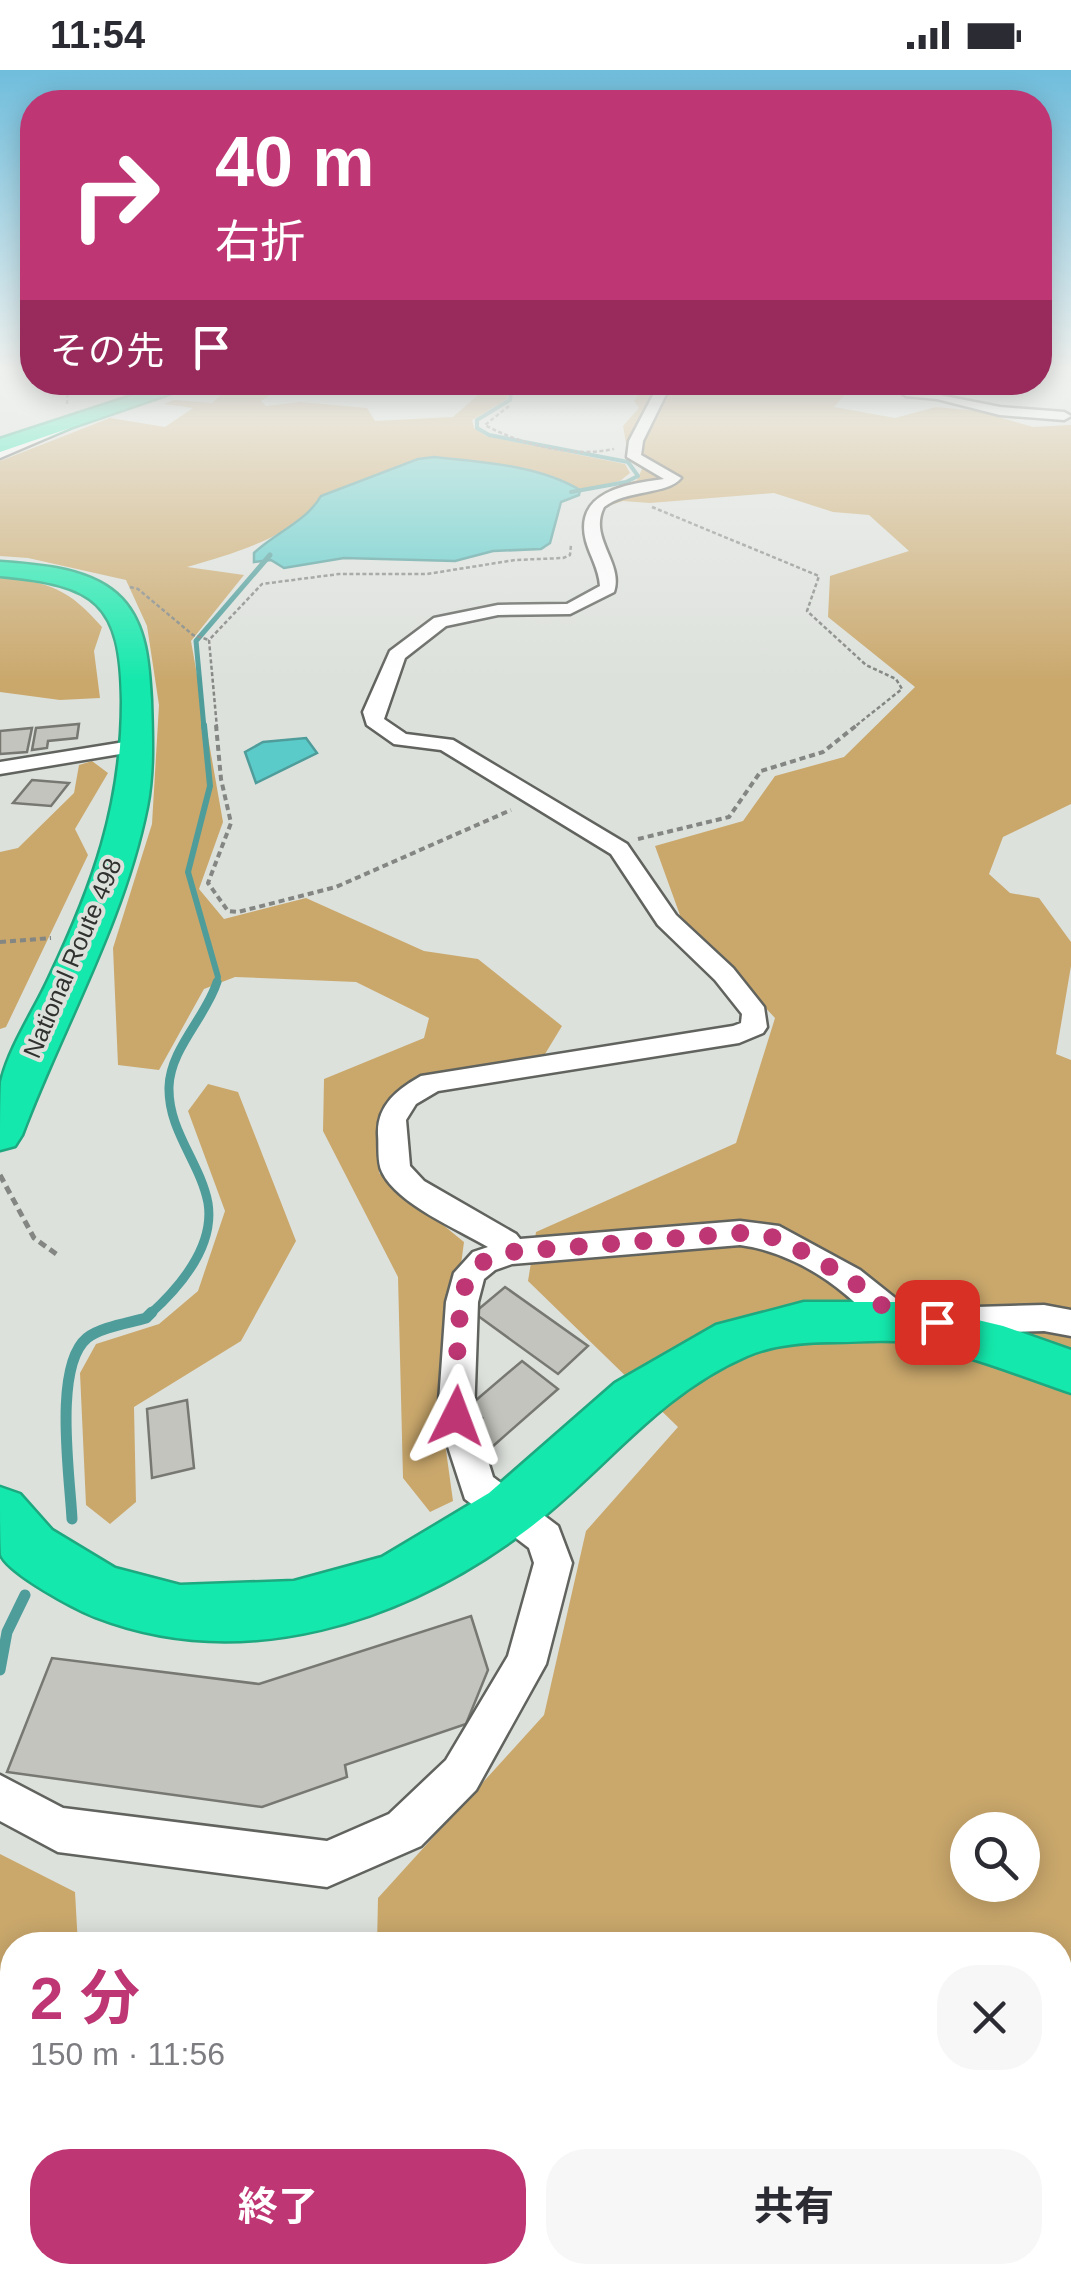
<!DOCTYPE html>
<html lang="ja">
<head>
<meta charset="utf-8">
<style>
  body { margin:0; font-family:Arial,"Noto Sans JP",sans-serif; background:#f7f7f7; color:#2b2b33; height:100vh; display:flex; flex-direction:column; font-size:38px; white-space:nowrap }
  * { box-sizing:border-box; margin:0 }
  p { font-size:32px; color:#7c7c81 }
  .icon { flex:none; width:55px; height:55px; fill:none; stroke:currentColor; stroke-width:2; stroke-linecap:round; stroke-linejoin:round }
  .map { position:relative; flex:1; overflow:hidden }
  .details { position:absolute; left:0px; top:1862px; width:1072px; height:352px; display:flex; flex-direction:column; background:#fff; border-radius:40px 40px 0 0; box-shadow:0 5px 25px #0003 }
  .details>* { flex:none }
  .banner { position:absolute; left:20px; top:20px; width:1032px; height:305px; border-radius:40px; box-shadow:0 5px 25px #0003; background:#be3674; color:#fff; overflow:hidden }
  .tools { position:absolute; left:950px; top:1742px; display:grid; gap:20px }
  .tools a { display:grid; place-items:center; width:90px; height:90px; border-radius:50%; background:#fff; box-shadow:0 5px 25px #0003; font-size:50px }
  .pin { position:absolute; display:grid; place-items:center; width:85px; height:85px; color:#fff; margin:-42px; border-radius:20px; box-shadow:0 5px 15px #0006 }
  .me { position:absolute; width:110px; margin:-55px; rotate:3deg; stroke-linejoin:round; filter:drop-shadow(0 0 8px #0008) }
  .turn { display:flex; align-items:center; gap:35px; height:210px; padding:0 30px; font-size:45px }
  .turn .icon { width:130px; height:130px; stroke-width:2.5 }
  .turn b { display:block; font-size:70px; line-height:85px }
  .then { display:flex; align-items:center; height:95px; padding:0 30px; background:#0003; gap:20px; font-size:38px }
  .round { display:grid; place-items:center; flex:none; width:105px; height:105px; border-radius:40px; background:#f7f7f7 }
  .headline { display:flex; align-items:center; justify-content:space-between; height:170px; padding:0 30px }
  h1 { font-size:60px; font-weight:700; line-height:75px; color:#be3674 }
  .action { display:flex; gap:20px; margin-top:auto; padding:20px 30px }
  .action a { flex:1; height:115px; border-radius:40px; background:#be3674; color:#fff; font-size:40px; font-weight:700; line-height:115px; text-align:center }
  .action a+a { background:#f7f7f7; color:#2b2b33 }
  .status { display:flex; justify-content:space-between; align-items:center; height:70px; padding:0 50px; background:#fff; direction:ltr }
  .status svg { height:28px; fill:currentColor }
  .map>svg:first-child { display:block }
</style>
</head>
<body>
<div class="status"><b>11:54</b><svg viewBox="0 0 49 12"><path d="M0 12V9h3v3zM5 12V6h3v6zM10 12V3h3v9zM15 12V0h3v12zM26 1h20v11H26zM47 4h2v5h-2z"/></svg></div>
<div class="map">
<svg width="1071" height="2214" viewBox="0 0 1071 2214">
  <rect width="100%" height="100%" fill="#dde1dc"/>
  <path fill="#caa86c" fill-rule="evenodd" d="M509,312L507,329L472,350L474,358L486,366L625,394L630,403L620,411L580,420L541,405L482,392L434,387L418,389L321,426C296,467 231,484 187,497L244,505L191,571L223,752L199,819L224,849L306,828L424,881L478,889L562,956L545,984L420,1006L384,1034L379,1103L464,1172L441,1344L453,1431L430,1442L403,1408L398,1207L323,1061L324,1009L424,968L429,948L356,912L235,907L204,919L159,1000L118,995L113,878L152,754L159,635L147,556L126,510L28,488L0,486V391L110,348L165,357L193,338L164,334L174,330L212,333L226,320L196,319L209,313H286L261,331L266,336L300,332L367,338L375,351L453,347L486,318L479,313Z
    M646,313H855L834,337L895,348L936,337L978,341L1033,357L1071,355V734L1003,767L989,804L1010,823L1039,828L1071,872V896L1056,984L1071,990V2214H0V1784L75,1822L78,1875H12V2202H1060V1875H377L378,1828L544,1645L586,1461L678,1357L528,1211L536,1162L736,1073L775,948L681,848L655,776L743,751L775,706L844,687L915,617L828,547L830,506L909,481L869,445L833,442L774,423L650,433L623,431L605,437L611,418L637,410L642,399L629,389L623,356L639,338L634,331ZM968,1760H1022V1815H968Z
    M0,508C49,511 70,520 102,557L94,581L100,628L60,630L0,622Z
    M92,691L108,703L75,759L88,785L6,957L0,959V782L18,778L74,723L79,695Z
    M208,1014L238,1022L296,1171L241,1271L134,1337L136,1432L110,1454L86,1435L80,1303L96,1274L159,1254L198,1221L225,1141L188,1041Z"/>
  <path fill="#5bcbc9" stroke="#4e9d9b" stroke-width="2.5" d="M434,387C481,392 539,395 580,420L579,425L561,432L550,473L541,479L493,481L455,491L344,488L284,498L271,490L254,492V483C275,463 307,451 321,426L418,389Z
    M306,668L317,683L256,713L245,682L263,672Z"/>
  <g fill="none" stroke-linecap="round" stroke-linejoin="round">
    <path stroke="#4e9d9b" stroke-width="4" d="M513,312L510,330L477,350V358L489,365L628,392L638,406L626,412L571,422"/>
    <path stroke="#4e9d9b" stroke-width="5" d="M204,658L196,571L270,485"/>
    <path stroke="#4e9d9b" stroke-width="6" d="M204,655L210,716L188,802L218,907L216,915"/>
    <path stroke="#4e9d9b" stroke-width="9" d="M149,1245C178,1219 215,1177 208,1133C200,1092 168,1061 169,1017C170,979 206,947 217,912"/>
    <path stroke="#4e9d9b" stroke-width="11" d="M72,1449C70,1407 53,1296 87,1268C101,1257 129,1253 146,1248L152,1242
      M0,1600L7,1562L25,1525"/>
  </g>
  <path fill="#c4c4be" stroke="#777872" stroke-width="2.5" d="M79,654L77,668L48,671L47,678L32,680L36,658Z
    M32,658L27,682L0,684V661Z
    M32,710L69,713L51,736L13,733Z
    M505,1217L588,1276L558,1304L474,1243Z
    M522,1291L558,1319L492,1377L470,1357L482,1348L468,1337Z
    M187,1330L194,1398L152,1408L147,1339Z
    M471,1546L488,1600L466,1654L345,1695L347,1707L262,1737L7,1702L52,1588L259,1614Z"/>
  <g fill="none" stroke-linecap="round" stroke-linejoin="round">
    <defs>
      <path id="minor" d="M660,312H672L643,371L641,385L681,408C667,425 627,419 604,437C588,468 624,493 614,522L570,544L498,545L446,556L405,588L384,649L406,664L453,670L627,774L676,845L733,898L764,937L767,957L763,963L739,973L438,1021L416,1034L406,1050L410,1096L424,1111L516,1164L520,1169L740,1151L779,1156L860,1200L909,1239L1044,1235L1071,1240V1266L1044,1261L902,1265C880,1258 863,1239 845,1224C815,1199 778,1180 740,1175L512,1194L495,1200L484,1209L478,1232L474,1346L493,1407L558,1456L572,1493L546,1594L476,1720L421,1776L327,1817L58,1782L0,1751V1705L63,1738L327,1771L389,1744L446,1690L508,1586L534,1493L529,1478L465,1429L438,1346L446,1232L454,1203L473,1182L488,1177C459,1160 397,1134 382,1102C377,1092 379,1076 378,1064C377,1035 398,1019 421,1006L733,956L741,953L742,944L715,910L658,855L611,784L441,680L394,674L367,655L363,642L390,581L434,548L498,535L567,534L600,516C599,499 590,486 586,471C573,421 628,414 664,409L627,387L629,371Z
        M885,312H900L909,319L1000,337L1064,342L1071,346L1064,350L1000,345L937,329L906,326Z
        M65,351L72,355L70,358L0,388V379Z
        M137,670L144,672V680L0,704V692Z"/>
      <path id="highway" d="M175,312H204L0,382V369Z
        M0,492C40,495 93,498 122,529C147,556 149,595 151,630C152,665 154,702 147,737C124,852 63,956 22,1065L15,1076L0,1080C0,1059 0,1032 1,1012C9,977 34,941 49,908C93,816 122,735 122,631C121,532 96,515 0,506Z
        M804,1232H902L1003,1256L1071,1280V1323C1016,1304 962,1282 904,1272C883,1269 858,1272 836,1272C807,1272 774,1274 747,1286C655,1326 604,1402 528,1459C405,1552 244,1605 95,1547C75,1539 9,1504 1,1485C0,1468 0,1435 0,1417L20,1424L52,1460L115,1498L180,1515L294,1511L382,1487L489,1423L615,1313L716,1255Z"/>
    </defs>
    <use href="#minor" stroke="#60635e" stroke-width="5"/>
    <use href="#highway" stroke="#1ea880" stroke-width="5"/>
    <path stroke="#838682" stroke-width="2.5" stroke-dasharray="4 2.5" stroke-linecap="butt" d="M67,334L68,312
      M509,336L485,355C522,375 573,388 614,379
      M652,437L819,506L807,541L866,595L896,609L902,619L853,658
      M130,517L138,519L193,565L209,570
      M217,658L209,570L262,514L339,504H427L515,490L563,488L570,485L571,475"/>
    <path stroke="#838682" stroke-width="4" stroke-dasharray="6 4" stroke-linecap="butt" d="M216,655L221,709L231,753L208,813L228,841L238,842L336,817L511,740
      M638,769L729,747L761,701L823,682L857,655
      M0,872L51,868"/>
    <path stroke="#838682" stroke-width="5" stroke-dasharray="8 5" stroke-linecap="butt" d="M0,1105L34,1168L59,1186"/>
    <use href="#minor" fill="#fff" fill-rule="evenodd"/>
    <use href="#highway" fill="#15e8ac" fill-rule="evenodd"/>
  </g>
  <linearGradient id="sky" x2="0" y2="1"><stop stop-color="#6fbddc"/><stop offset="0.49" stop-color="#f0f2ef"/><stop offset="1" stop-color="#f0f2ef" stop-opacity="0"/></linearGradient>
  <rect width="1071" height="611" fill="url(#sky)"/>
  <g fill="none" stroke-linecap="round" stroke-linejoin="round">
    <path stroke="#be3674" stroke-width="18" stroke-dasharray="0 32.4" d="M456,1346C457,1314 455,1229 470,1204C478,1190 497,1187 511,1182L740,1163L779,1168L849,1208L902,1252H937"/>
  </g>
  <g text-anchor="middle" stroke-width="8" stroke-linejoin="round" paint-order="stroke">
    <g font-size="25" fill="#30322f" stroke="#dde1dc">
      <text transform="translate(72 888) rotate(-67)" y="9">National Route 498</text>
    </g>
  </g>
</svg>
<div class="tools">
<a><svg class="icon" aria-label="search" viewBox="0 0 24 24"><circle cx="10" cy="10" r="6"/><path d="M15 15l6 6"/></svg></a>
</div>
<div class="pin" style="left:937px;top:1252px;background:#d93025"><svg class="icon" aria-label="arrive" viewBox="0 0 24 24"><path d="M6 21V4h12l-3 4 3 4H6"/></svg></div>
<svg class="me" style="left:456px;top:1346px" viewBox="-20 -20 40 40"><path d="M0-17L14 15 0 8-14 15z" fill="#be3674" stroke="#fff" stroke-width="4"/></svg>
<div class="banner">
<div class="turn"><svg class="icon" aria-label="right" viewBox="0 0 24 24"><path d="M7 20v-9h11M14 6l5 5-5 5"/></svg><div><b>40 m</b>右折</div></div>
<div class="then">その先<svg class="icon" aria-label="arrive" viewBox="0 0 24 24"><path d="M6 21V4h12l-3 4 3 4H6"/></svg></div>
</div>
<section class="details">
<div class="headline"><div><h1>2 分</h1><p>150 m · 11:56</p></div><a class="round"><svg class="icon" aria-label="close" viewBox="0 0 24 24"><path d="M6 6l12 12M18 6L6 18"/></svg></a></div>
<div class="action"><a>終了</a><a>共有</a></div>
</section>
</div>
</body>
</html>
